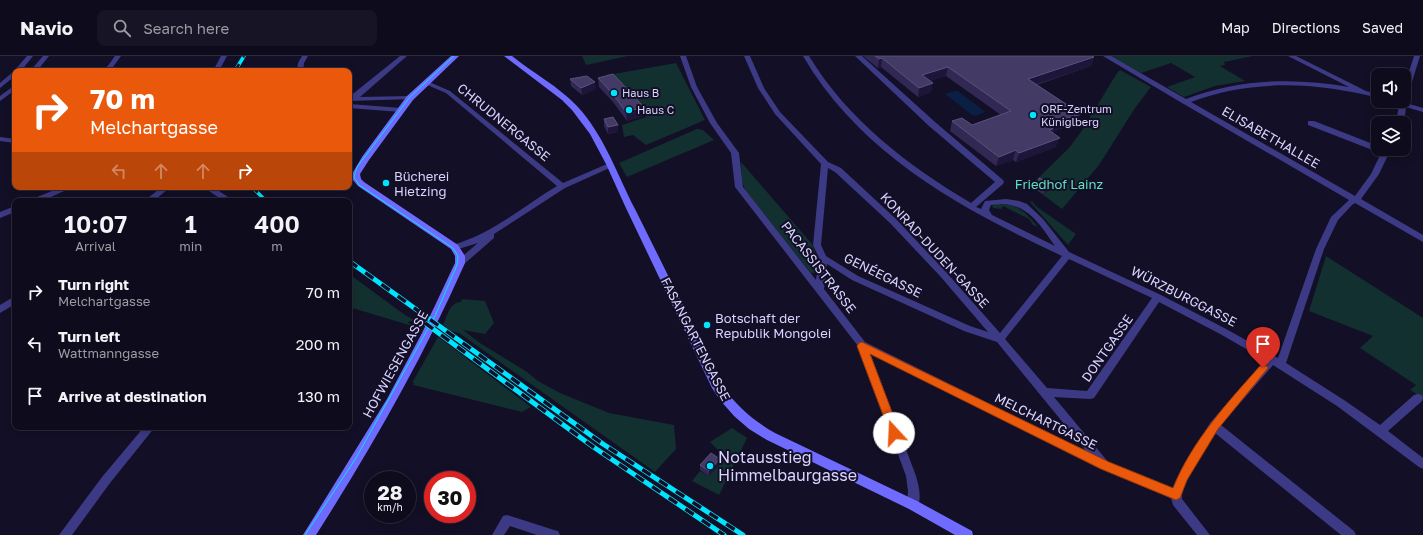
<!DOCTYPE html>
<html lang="en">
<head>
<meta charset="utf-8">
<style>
  body { margin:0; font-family:"Golos Text",sans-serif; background:#171425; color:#f1f3f6; height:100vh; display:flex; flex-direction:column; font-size:15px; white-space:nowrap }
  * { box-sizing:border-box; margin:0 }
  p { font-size:13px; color:#9b9ba3 }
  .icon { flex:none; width:22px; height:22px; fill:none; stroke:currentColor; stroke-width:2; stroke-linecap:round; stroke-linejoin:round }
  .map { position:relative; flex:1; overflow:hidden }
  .drawer { position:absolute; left:12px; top:142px; width:340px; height:232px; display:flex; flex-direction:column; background:#0e0b1c; border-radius:8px; box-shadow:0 2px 10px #0003,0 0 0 1px #2e2b3b }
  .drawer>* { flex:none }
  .top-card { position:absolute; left:12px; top:12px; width:340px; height:122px; border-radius:8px; box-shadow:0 2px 10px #0003,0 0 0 1px #2e2b3b; background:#ea580c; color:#fff; overflow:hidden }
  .fabs { position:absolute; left:1371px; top:12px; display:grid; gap:8px }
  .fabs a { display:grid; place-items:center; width:40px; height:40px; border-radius:8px; background:#0e0b1c; box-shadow:0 2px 10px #0003,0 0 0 1px #2e2b3b; font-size:20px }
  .speed { position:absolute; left:364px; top:415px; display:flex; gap:8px; font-size:20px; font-weight:700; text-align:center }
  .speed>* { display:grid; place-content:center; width:52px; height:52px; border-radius:50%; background:#0e0b1c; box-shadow:0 2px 10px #0003,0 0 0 1px #2e2b3b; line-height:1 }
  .speed small { font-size:10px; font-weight:400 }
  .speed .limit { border:6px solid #d22; background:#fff; color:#111 }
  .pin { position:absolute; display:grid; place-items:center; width:34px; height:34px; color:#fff; margin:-41px -17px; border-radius:50% 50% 50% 0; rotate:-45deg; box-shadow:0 0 4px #0007 }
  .pin .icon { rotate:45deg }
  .me { position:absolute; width:44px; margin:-22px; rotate:340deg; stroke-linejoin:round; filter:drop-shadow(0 0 3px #0008) }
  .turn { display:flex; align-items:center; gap:14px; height:84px; padding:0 12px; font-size:18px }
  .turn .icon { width:52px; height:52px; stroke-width:2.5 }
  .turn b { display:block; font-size:28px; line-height:34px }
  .lanes { display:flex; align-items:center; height:38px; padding:0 12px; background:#0003; justify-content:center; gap:20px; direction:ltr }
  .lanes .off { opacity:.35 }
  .eta { display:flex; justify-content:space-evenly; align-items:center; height:68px; text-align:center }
  .eta b { font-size:24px; font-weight:600; line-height:28px }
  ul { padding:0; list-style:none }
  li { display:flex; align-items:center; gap:12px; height:52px; padding:0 12px }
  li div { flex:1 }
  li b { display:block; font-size:15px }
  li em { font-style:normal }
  header { display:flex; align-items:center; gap:24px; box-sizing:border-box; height:56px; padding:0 20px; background:#0e0b1c; border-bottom:1px solid #2e2b3b }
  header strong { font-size:19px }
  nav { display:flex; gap:22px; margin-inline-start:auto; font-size:14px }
  .search { width:280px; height:36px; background:#171425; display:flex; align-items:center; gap:10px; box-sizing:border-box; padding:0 14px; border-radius:8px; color:#9b9ba3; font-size:15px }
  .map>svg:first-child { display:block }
</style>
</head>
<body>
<header>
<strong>Navio</strong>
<div class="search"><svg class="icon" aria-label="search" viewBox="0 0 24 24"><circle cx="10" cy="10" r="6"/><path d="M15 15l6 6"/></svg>Search here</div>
<nav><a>Map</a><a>Directions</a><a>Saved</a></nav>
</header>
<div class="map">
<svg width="1423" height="479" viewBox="0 0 1423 479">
  <rect width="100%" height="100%" fill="#130f26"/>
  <path fill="#12302f" d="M582,0H628L586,9Z
    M1109,0H1253L1224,6L1225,9L1220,10L1245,25L1215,30L1184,41L1167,31L1195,21L1171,7L1141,17Z
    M676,7L705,64L646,89L633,79L624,81L622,69L646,61L608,19Z
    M1120,14L1151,31L1135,52L1099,109L1062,153L1038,135L1037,133L1031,129L1069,92L1081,76L1117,17Z
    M697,73L703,74L714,84L627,121L619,107Z
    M741,106L812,188L817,201L816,217H811L745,134L742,124Z
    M1032,145L1037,151L1076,178L1068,189L1030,146Z
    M996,148C1018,147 1025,156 1038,171L1033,169L1029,163L1003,150L1001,153L993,152L992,150Z
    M1326,200L1423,262V342L1410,334L1416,329L1360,292L1373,280L1309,255Z
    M349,218L405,259L419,267L409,265L408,267L419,270L416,275L409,269L349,251Z
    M462,243L485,245L494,267L485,278L463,274L480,287L527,316L538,325L560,337L609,357L674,369L676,393L655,416L459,277L451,275L443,269C447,260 450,246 461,246Z
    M438,281L445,286L531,351L522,356L413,329L414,327H412Z
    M732,372L747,382L719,439L692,425L700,415L709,420L726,402L710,386Z"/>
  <path fill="#0a1f44" d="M955,35H958L985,56L976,60L972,59L945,38Z"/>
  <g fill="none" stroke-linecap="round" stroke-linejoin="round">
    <path fill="#3d3a85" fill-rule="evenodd" d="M27,0H33L21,15H15V20L0,32V27L14,15Z
      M43,0H49L37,15H30Z
      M115,0H121L110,15H104Z
      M221,0H227L219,15H213Z
      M302,0H308L304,7L303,15H297L298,7Z
      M400,0H407L360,41L410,40L412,41V43L349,45V41Z
      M680,0H686L697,31L717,67L739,97L743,131L816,224L819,202L813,189L821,108L775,58L758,32L744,0H750L764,32L780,56L828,106L841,112L896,163L946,216L1000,277L1062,200C962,153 861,99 803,0H809C848,64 907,109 971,147L995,126L929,70L855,0H862L935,66L1003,124L1004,126L1003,128L976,151L981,153L985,145L1006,143L1019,145L1027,148L1043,163L1069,196L1161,239L1228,274L1278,302L1316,193L1331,161L1349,144L1182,47L1103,0H1111L1186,43C1238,23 1293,21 1349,31L1288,0H1296L1366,35L1378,38V42C1315,26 1252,23 1191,46L1355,140L1371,118L1383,93H1391L1379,118L1361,143L1423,179V186L1355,147L1352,149L1338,164L1324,193L1286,307L1344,344L1380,369L1414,339L1418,338L1422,339L1423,342L1422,345L1388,375L1423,402V413L1419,411L1337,350L1273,309L1221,369L1354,475L1356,479H1341L1215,377C1208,390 1180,430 1182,443L1210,479H1197L1173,449L1171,442L1101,413L870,297L916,420C919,431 922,442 917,453L913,454L909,453L907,449L908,435L906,420L858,290L735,131L731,97L710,67L691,31ZM828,112L835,116L890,167L940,220L988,276L970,270L858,220L826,200L821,189ZM1001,148C1028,148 1041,170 1055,190L992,159L989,154L991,149ZM1069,203L1152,242L1087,335L1047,332L1005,283ZM827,208L852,224L964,275L997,286L1087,396L865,286L824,233ZM1159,246L1222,279L1265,304L1210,367L1179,419L1173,433L1109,407L1054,341L1090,343L1094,342Z
      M1414,0H1420L1407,42L1406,44V47L1423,52V56L1406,51L1404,67H1396L1399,49L1391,45H1404V31Z
      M427,25L450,35L563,127L607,108H613L614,110L565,132L494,178V182L463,209H457L456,207L457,205L478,187L455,194L452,193L451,191L452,189C492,178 522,151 557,130L446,37L425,28V26Z
      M15,29V34L0,45V40Z
      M349,48L401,52L404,54L401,56L349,52Z
      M1308,65H1314L1378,90V93H1382L1381,95H1375L1308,69Z
      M0,81L15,83V87L0,85Z
      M62,131H73L42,145H31L32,143Z
      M162,131H171L153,145H144Z
      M203,131H213L234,145H224Z
      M15,150V156L0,162V156Z
      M15,240V248L0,257V249Z
      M144,371H155L110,427L72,479H59L102,421Z
      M507,459L554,474L558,475L560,479H537L510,470L504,479H492L503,460Z"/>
    <path fill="#6f6bff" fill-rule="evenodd" d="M451,0H459L413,44L369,104L360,118L361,123L364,126L458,189L465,200V207C423,302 372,391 316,479H303L387,343L422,277L455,207V200L451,193L358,130L353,124L352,118L362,101L407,40Z
      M504,0H512C533,17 558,30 577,50C604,79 617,118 635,153C664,211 693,270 722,329C736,350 754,365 775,377L917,445L972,475L973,479H955L909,453L767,384L749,373L734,360L720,344L712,332L625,150L606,108L590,78L572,54L562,44Z"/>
    <path stroke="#00e5ff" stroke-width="1" d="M305,479L356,402L435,260L457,209L458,200L453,192L359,129L354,121L357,111L410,41L454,0"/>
    <defs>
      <path id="rail-far1" d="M235,15L244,0
        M252,131L266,145"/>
      <path id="rail" d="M349,205L603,388L743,479
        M425,267L592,390L724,479"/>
    </defs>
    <use href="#rail-far1" stroke="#00e5ff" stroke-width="3.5"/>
    <use href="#rail" stroke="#00e5ff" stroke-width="5"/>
    <use href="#rail-far1" stroke="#130f26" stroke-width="2.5" stroke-dasharray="8" stroke-linecap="butt"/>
    <use href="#rail" stroke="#130f26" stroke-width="3.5" stroke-dasharray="10" stroke-linecap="butt"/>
  </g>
  <path fill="#312854" d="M863,0H1092L1094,1L1091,10L1037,29L1077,67L1052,76L1056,91L1016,106L1013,104L996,110L950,75L952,65L972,69L1001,59L946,20L930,25L931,36L918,41L881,11L878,12Z
    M598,22L644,60L627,65L613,46L599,31Z
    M570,23L596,33L582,39L571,30Z
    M604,63L618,69V76L608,78L604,70Z
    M1039,122L1052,128L1050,132L1044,138L1038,135V127Z
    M720,403V407L709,420L700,414V409Z"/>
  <path fill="#1d163a" d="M1094,1L1091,10L1025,32L1028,23Z
    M882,2L881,11L878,12L879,3Z
    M948,11L946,20L920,28L922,19Z
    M595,26L596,33L582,39L581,32Z
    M933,27L931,36L918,41L919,32Z
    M644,51V60L627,65L626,56Z
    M1081,58L1077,67L1052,76L1046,84L1049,69Z
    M618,69V76L608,78V71Z
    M1060,82L1056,91L1016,106L1019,97Z
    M1016,94L1013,104L996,110L999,101Z
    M1052,128L1050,132L1044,138L1045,133Z
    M720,403V407L709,420V415Z"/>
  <path fill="#433a66" stroke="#5a527e" d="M875,0H1092L1094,1L1028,23L1081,58L1049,69L1053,73L1049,74L1060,82L1019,97L1016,94L999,101L952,65L962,62L972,69L1011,55L948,11L922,19L933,27L919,32L882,2L879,3Z
    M613,18L644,51L626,56L612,37L598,22Z
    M587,20L595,26L581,32L570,23Z
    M613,61L618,69L608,71L604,63Z
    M1039,122L1052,128L1045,133L1039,130Z
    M711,397L720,403L709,415L700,409Z"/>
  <path fill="#ea580c" stroke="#983908" d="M862,286L1109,406L1173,432C1192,385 1227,347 1260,310H1267L1268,312L1218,373L1187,424L1180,442L1176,444L1101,413L870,298L900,377L898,380L894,381L891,380L857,290L859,287Z"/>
  <g fill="#00e5ff" stroke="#130f26" stroke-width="1.5">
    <circle cx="614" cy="37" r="4"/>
    <circle cx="629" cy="54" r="4"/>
    <circle cx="1033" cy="59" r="4"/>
    <circle cx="386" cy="127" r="4"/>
    <circle cx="707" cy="269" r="4"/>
    <circle cx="710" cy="410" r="4"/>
  </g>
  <g text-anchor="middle" stroke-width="4" stroke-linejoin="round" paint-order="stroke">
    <g font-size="11" fill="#d9d4ff" stroke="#130f26" text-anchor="start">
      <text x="622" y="41">Haus B</text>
      <text x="1041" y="57">ORF-Zentrum<tspan x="1041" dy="13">Küniglberg</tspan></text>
      <text x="637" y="58">Haus C</text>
    </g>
    <g font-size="13" fill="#d9d4ff" stroke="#130f26">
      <text transform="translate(504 66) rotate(39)" y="5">CHRUDNERGASSE</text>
      <text transform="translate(1271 81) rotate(30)" y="5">ELISABETHALLEE</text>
      <text transform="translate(935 194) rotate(47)" y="5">KONRAD-DUDEN-GASSE</text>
      <text transform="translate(819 211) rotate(52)" y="5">PACASSISTRASSE</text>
      <text transform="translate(883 219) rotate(26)" y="5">GENÉEGASSE</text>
      <text transform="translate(1184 240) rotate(27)" y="5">WÜRZBURGGASSE</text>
      <text transform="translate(696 283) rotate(63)" y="5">FASANGARTENGASSE</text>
      <text transform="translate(1107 292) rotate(-55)" y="5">DONTGASSE</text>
      <text transform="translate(395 308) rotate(-61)" y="5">HOFWIESENGASSE</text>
      <text transform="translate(1046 365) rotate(26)" y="5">MELCHARTGASSE</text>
    </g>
    <g font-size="13" fill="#d9d4ff" stroke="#130f26" text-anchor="start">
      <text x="394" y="125">Bücherei<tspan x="394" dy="15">Hietzing</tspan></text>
      <text x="715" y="267">Botschaft der<tspan x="715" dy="15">Republik Mongolei</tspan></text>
    </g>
    <g font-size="13" fill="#5fe0c0" stroke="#130f26">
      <text x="1059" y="133">Friedhof Lainz</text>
    </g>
    <g font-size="16" fill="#d9d4ff" stroke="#130f26" text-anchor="start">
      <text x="718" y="407">Notausstieg<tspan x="718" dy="18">Himmelbaurgasse</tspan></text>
    </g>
  </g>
</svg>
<div class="fabs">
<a><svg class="icon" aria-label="sound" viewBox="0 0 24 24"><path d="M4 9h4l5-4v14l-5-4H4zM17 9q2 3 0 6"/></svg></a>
<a><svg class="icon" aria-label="layers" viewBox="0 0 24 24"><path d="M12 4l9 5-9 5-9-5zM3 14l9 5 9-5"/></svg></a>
</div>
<div class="speed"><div>28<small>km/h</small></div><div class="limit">30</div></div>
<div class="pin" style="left:1263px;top:312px;background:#d93025"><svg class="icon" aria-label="arrive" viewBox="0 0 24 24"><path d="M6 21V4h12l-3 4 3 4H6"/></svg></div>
<svg class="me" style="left:894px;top:377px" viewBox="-20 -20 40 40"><circle r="19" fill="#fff"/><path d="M0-13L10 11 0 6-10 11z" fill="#ea580c"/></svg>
<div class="top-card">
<div class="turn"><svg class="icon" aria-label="right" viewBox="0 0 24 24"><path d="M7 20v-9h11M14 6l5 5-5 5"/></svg><div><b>70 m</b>Melchartgasse</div></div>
<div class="lanes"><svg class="icon off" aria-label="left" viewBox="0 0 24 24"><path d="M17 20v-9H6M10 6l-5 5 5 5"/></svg><svg class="icon off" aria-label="ahead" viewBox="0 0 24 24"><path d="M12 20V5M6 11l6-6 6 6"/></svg><svg class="icon off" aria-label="ahead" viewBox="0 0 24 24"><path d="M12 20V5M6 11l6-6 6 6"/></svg><svg class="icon" aria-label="right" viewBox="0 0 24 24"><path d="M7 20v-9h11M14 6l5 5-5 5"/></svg></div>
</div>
<section class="drawer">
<div class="eta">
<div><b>10:07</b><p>Arrival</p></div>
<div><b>1</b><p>min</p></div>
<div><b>400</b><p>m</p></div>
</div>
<ul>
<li><svg class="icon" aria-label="right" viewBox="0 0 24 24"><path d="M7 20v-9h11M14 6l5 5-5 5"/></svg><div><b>Turn right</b><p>Melchartgasse</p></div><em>70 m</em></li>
<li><svg class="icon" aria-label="left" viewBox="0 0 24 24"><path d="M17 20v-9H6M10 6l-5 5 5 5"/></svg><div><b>Turn left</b><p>Wattmanngasse</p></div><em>200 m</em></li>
<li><svg class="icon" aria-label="arrive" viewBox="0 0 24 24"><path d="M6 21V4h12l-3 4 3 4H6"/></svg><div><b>Arrive at destination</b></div><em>130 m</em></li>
</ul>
</section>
</div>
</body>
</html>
